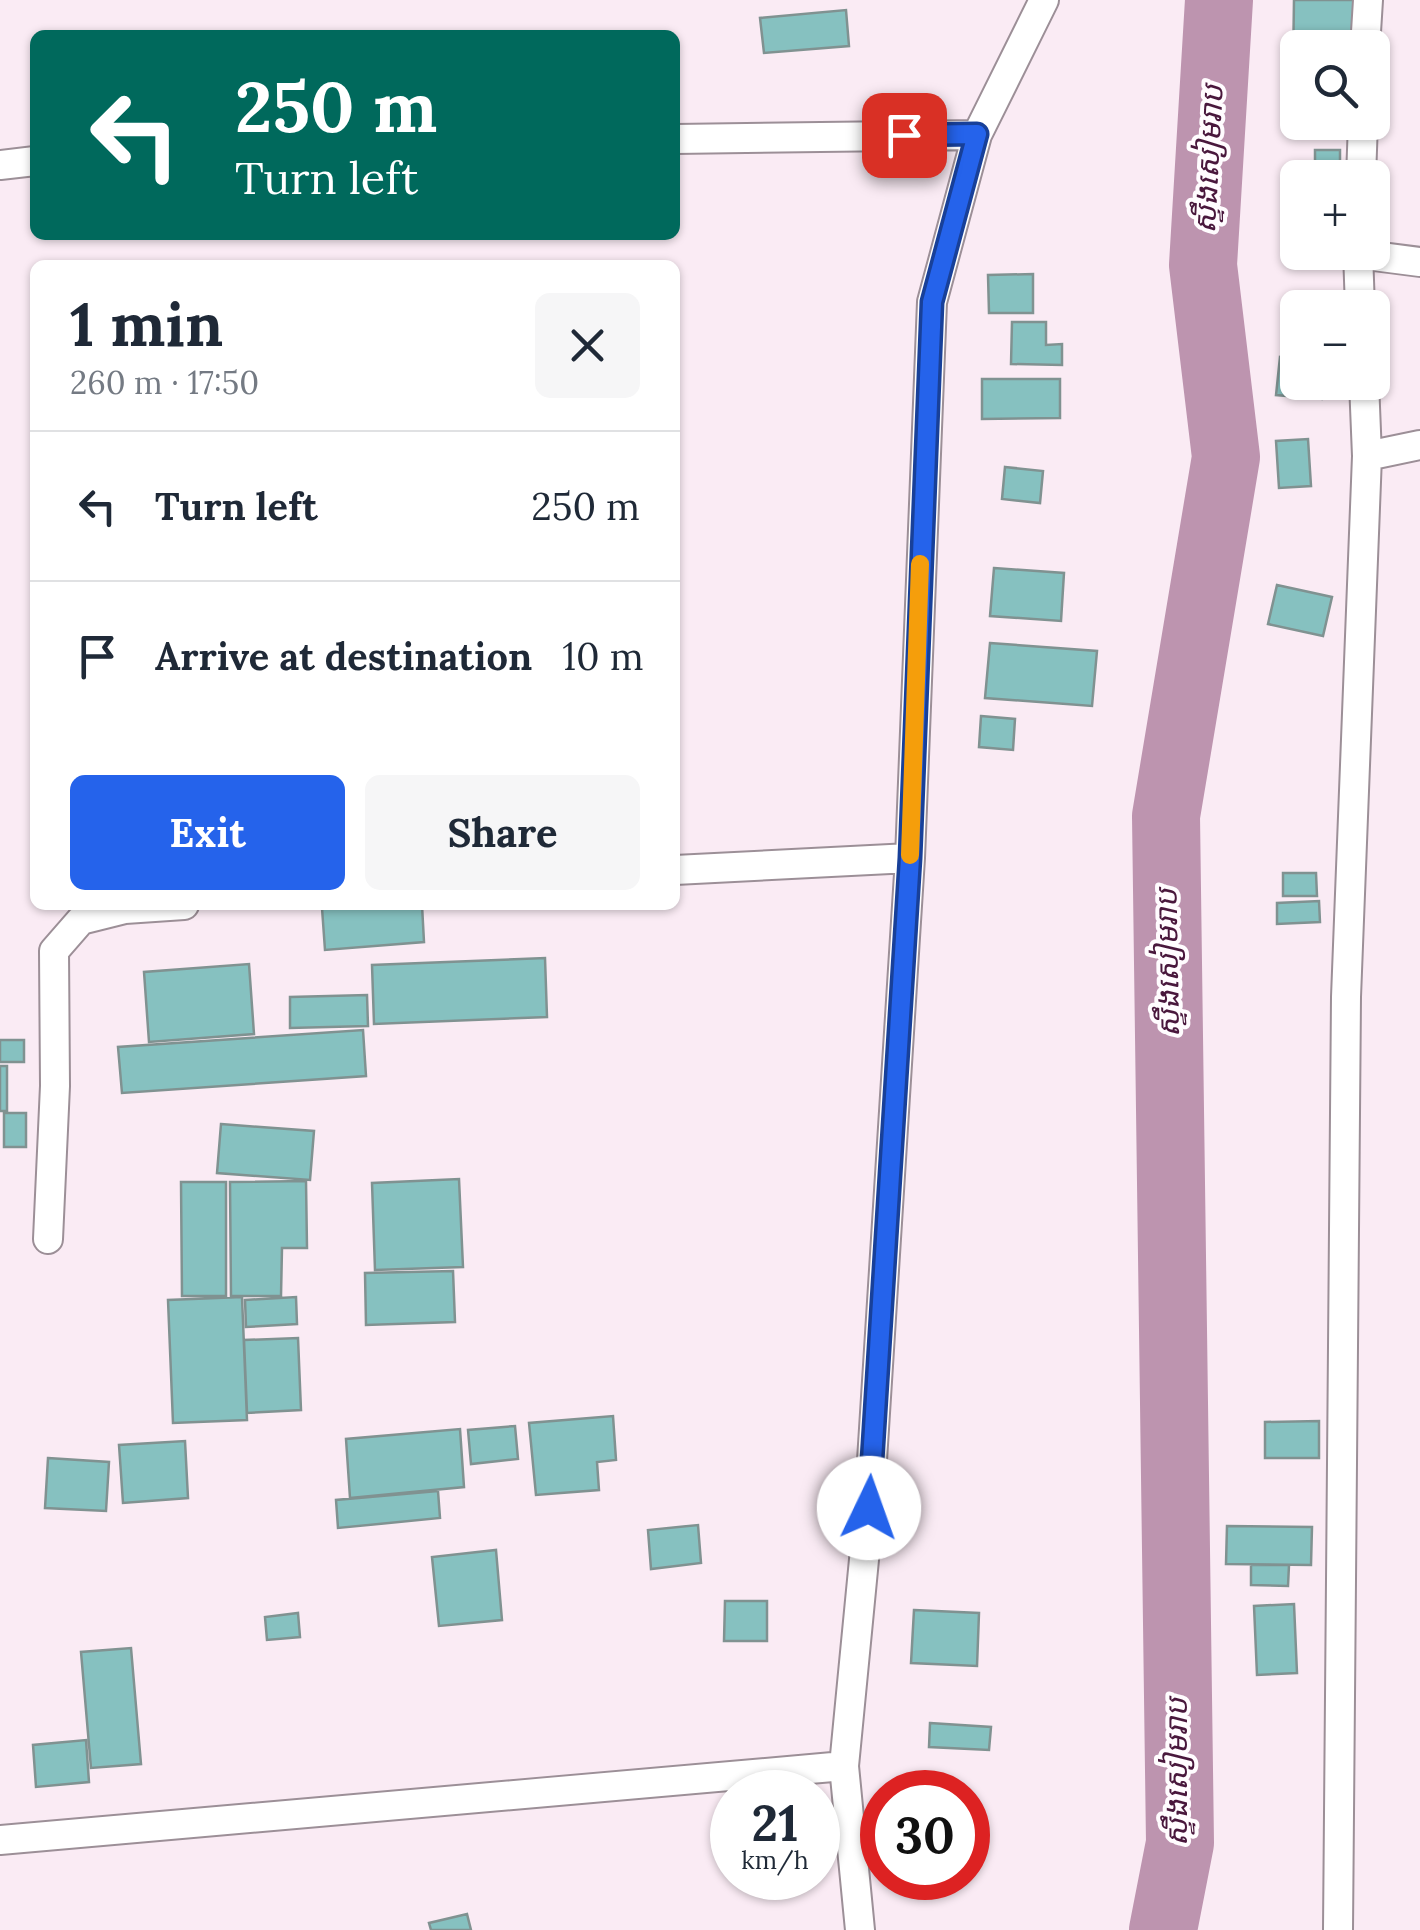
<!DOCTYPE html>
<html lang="en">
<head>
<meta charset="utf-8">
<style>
  body { margin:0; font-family:Lora,"Noto Sans Khmer",serif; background:#f6f6f7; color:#1f2937; height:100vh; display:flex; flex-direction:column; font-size:38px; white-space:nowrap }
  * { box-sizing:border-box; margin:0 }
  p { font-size:32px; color:#747a83 }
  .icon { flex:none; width:55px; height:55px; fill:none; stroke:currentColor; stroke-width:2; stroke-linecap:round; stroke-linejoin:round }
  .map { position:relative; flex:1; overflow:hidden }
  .side { position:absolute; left:30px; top:260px; width:650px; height:650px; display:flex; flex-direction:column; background:#fff; border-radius:15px; box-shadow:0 2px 8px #0004 }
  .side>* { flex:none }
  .banner { position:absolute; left:30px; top:30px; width:650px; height:210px; border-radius:15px; box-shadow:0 2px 8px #0004; background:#00695c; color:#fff; overflow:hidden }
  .buttons { position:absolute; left:1280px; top:30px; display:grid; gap:20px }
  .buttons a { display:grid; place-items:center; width:110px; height:110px; border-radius:15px; background:#fff; box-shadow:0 2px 8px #0004; font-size:50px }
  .speed { position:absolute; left:710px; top:1770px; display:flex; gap:20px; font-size:50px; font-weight:700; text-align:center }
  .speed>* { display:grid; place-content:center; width:130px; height:130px; border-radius:50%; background:#fff; box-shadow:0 2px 8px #0004; line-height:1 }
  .speed small { font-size:25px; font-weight:400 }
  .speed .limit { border:15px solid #d22; background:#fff; color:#111 }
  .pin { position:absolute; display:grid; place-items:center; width:85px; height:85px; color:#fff; margin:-42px; border-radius:20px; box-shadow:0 5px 15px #0006 }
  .me { position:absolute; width:110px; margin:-55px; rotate:3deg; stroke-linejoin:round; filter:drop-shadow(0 0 8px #0008) }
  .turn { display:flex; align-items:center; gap:35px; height:210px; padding:0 40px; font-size:45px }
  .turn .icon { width:130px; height:130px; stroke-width:2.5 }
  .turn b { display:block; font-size:70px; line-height:85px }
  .round { display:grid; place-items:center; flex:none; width:105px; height:105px; border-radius:15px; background:#f6f6f7 }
  .headline { display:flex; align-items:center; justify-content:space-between; height:170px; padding:0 40px }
  h1 { font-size:60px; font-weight:700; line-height:75px }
  .primary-button { display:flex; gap:20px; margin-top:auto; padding:20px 40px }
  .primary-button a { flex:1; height:115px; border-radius:15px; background:#2563eb; color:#fff; font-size:40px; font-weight:700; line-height:115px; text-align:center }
  .primary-button a+a { background:#f6f6f7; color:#1f2937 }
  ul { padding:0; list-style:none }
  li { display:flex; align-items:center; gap:30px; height:150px; padding:0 40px; border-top:2px solid #e0e1e3 }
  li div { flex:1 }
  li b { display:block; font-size:38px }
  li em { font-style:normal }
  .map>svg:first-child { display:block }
</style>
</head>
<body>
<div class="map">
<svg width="1420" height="1930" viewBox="0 0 1420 1930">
  <rect width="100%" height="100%" fill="#faebf4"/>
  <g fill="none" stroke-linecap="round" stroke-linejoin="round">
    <path stroke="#bd94af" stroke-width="68" d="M1163,1930L1180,1843L1166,816L1226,457L1203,265L1219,0"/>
  </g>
  <path fill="#86c1c0" stroke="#809291" stroke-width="2.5" d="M1294,0H1361V48H1298V66H1293Z
    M846,10L849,46L764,53L760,18Z
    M1315,150H1340V178H1315Z
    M1302,252H1338L1336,265L1301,259Z
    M1033,274V313H989L988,275Z
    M1012,322H1046V345L1062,344V365L1011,364Z
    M1280,357L1298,359V382H1324L1322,399L1276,395Z
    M982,379H1060V418L982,419Z
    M1308,439L1311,486L1279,488L1276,441Z
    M1005,467L1043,471L1040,503L1002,499Z
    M994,568L1064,573L1061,621L990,616Z
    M1277,585L1332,597L1323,636L1268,624Z
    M990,643L1097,651L1092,706L985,698Z
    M981,716L1015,719L1013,750L979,747Z
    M1283,873H1316L1317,896H1283Z
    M1319,901L1320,922L1277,924V903Z
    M358,905H422L424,942L325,950L322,908Z
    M545,958L547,1017L374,1024L372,965Z
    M249,964L254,1034L149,1042L144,972Z
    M367,995L368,1026L290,1028V997Z
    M363,1030L366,1076L122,1093L118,1047Z
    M0,1040H24V1062H0Z
    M0,1066H7V1111H0Z
    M4,1113H26V1147H4Z
    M221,1124L314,1131L310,1180L217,1173Z
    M459,1179L463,1267L375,1270L372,1183Z
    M306,1181L307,1248H282L281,1296H231L230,1182Z
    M181,1182H226V1296H182Z
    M453,1271L455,1322L366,1325L365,1273Z
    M242,1297L247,1420L173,1423L168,1300Z
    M296,1297L297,1324L246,1327L245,1300Z
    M298,1338L301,1410L247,1413L244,1340Z
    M613,1416L616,1460L597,1462L599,1490L536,1495L529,1423Z
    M1319,1421V1458H1265V1422Z
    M515,1426L518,1459L471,1464L468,1430Z
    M460,1429L464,1487L350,1498L346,1439Z
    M185,1441L188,1498L123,1503L119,1445Z
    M48,1458L109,1462L106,1511L45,1508Z
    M438,1491L440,1518L338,1528L336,1500Z
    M698,1525L701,1563L651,1569L648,1530Z
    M1227,1526L1312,1527L1311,1565L1226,1564Z
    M496,1550L502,1620L439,1626L432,1557Z
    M1251,1565H1289L1288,1586L1251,1585Z
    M725,1601H767V1641H724Z
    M1294,1604L1297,1673L1257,1675L1254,1606Z
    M914,1610L979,1613L977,1666L911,1663Z
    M298,1613L300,1637L267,1640L265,1617Z
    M131,1648L141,1764L91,1768L81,1652Z
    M930,1723L991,1727L989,1750L929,1747Z
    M86,1740L89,1782L36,1787L33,1745Z
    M467,1914L471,1930H431L429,1923Z"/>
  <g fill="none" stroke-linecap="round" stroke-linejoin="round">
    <defs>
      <path id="minor" d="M1365,48L1368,0
        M675,139L977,135
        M0,165L35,161
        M1361,178L1363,122
        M1358,252L1360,308
        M1358,254L1420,262
        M1367,456L1420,445
        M675,870L910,858
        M48,1239L55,1086L54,951L81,920L125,909L184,905
        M0,1840L844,1766
        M860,1930L844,1766L869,1508L910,858L932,302L977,135L1044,0
        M1338,1930L1346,997L1367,456L1364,382"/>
    </defs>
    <use href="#minor" stroke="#9c8f97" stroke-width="32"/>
    <use href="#minor" stroke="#fff" stroke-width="28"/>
  </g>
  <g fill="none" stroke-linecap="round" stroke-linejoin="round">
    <defs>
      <path id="route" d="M869,1508L910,858L932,302L977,134L904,135"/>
    </defs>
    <use href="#route" stroke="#184099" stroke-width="25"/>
    <use href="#route" stroke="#2563eb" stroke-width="18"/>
    <path stroke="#f59e0b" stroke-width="18" d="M910,855L920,564"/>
  </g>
  <g text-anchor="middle" stroke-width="8" stroke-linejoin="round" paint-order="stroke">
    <g font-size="30" font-style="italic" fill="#49173c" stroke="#fffcfe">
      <text transform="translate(1209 159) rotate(-87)" y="10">ស្ទឹងសៀមរាប</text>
      <text transform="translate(1168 963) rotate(-91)" y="10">ស្ទឹងសៀមរាប</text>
      <text transform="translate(1177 1772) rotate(-90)" y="10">ស្ទឹងសៀមរាប</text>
    </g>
  </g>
</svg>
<div class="buttons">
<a><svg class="icon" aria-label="search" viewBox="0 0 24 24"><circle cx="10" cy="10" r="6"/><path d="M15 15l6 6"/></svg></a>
<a>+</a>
<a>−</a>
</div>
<div class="speed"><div>21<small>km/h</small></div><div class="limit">30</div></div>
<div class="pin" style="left:904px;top:135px;background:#d93025"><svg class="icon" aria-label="arrive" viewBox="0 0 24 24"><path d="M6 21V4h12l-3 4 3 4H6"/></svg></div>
<svg class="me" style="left:869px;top:1508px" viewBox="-20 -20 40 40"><circle r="19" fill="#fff"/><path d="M0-13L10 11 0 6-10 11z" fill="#2563eb"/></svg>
<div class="banner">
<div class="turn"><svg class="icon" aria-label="left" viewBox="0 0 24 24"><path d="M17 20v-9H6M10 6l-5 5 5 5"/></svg><div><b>250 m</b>Turn left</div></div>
</div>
<section class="side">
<div class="headline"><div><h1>1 min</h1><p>260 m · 17:50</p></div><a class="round"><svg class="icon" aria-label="close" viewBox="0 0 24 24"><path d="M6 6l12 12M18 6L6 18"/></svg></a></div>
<ul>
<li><svg class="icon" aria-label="left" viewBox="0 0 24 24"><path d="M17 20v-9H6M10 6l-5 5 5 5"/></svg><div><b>Turn left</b></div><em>250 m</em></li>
<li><svg class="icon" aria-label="arrive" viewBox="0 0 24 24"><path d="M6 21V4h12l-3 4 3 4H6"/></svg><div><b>Arrive at destination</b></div><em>10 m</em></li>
</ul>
<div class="primary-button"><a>Exit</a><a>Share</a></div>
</section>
</div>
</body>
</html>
